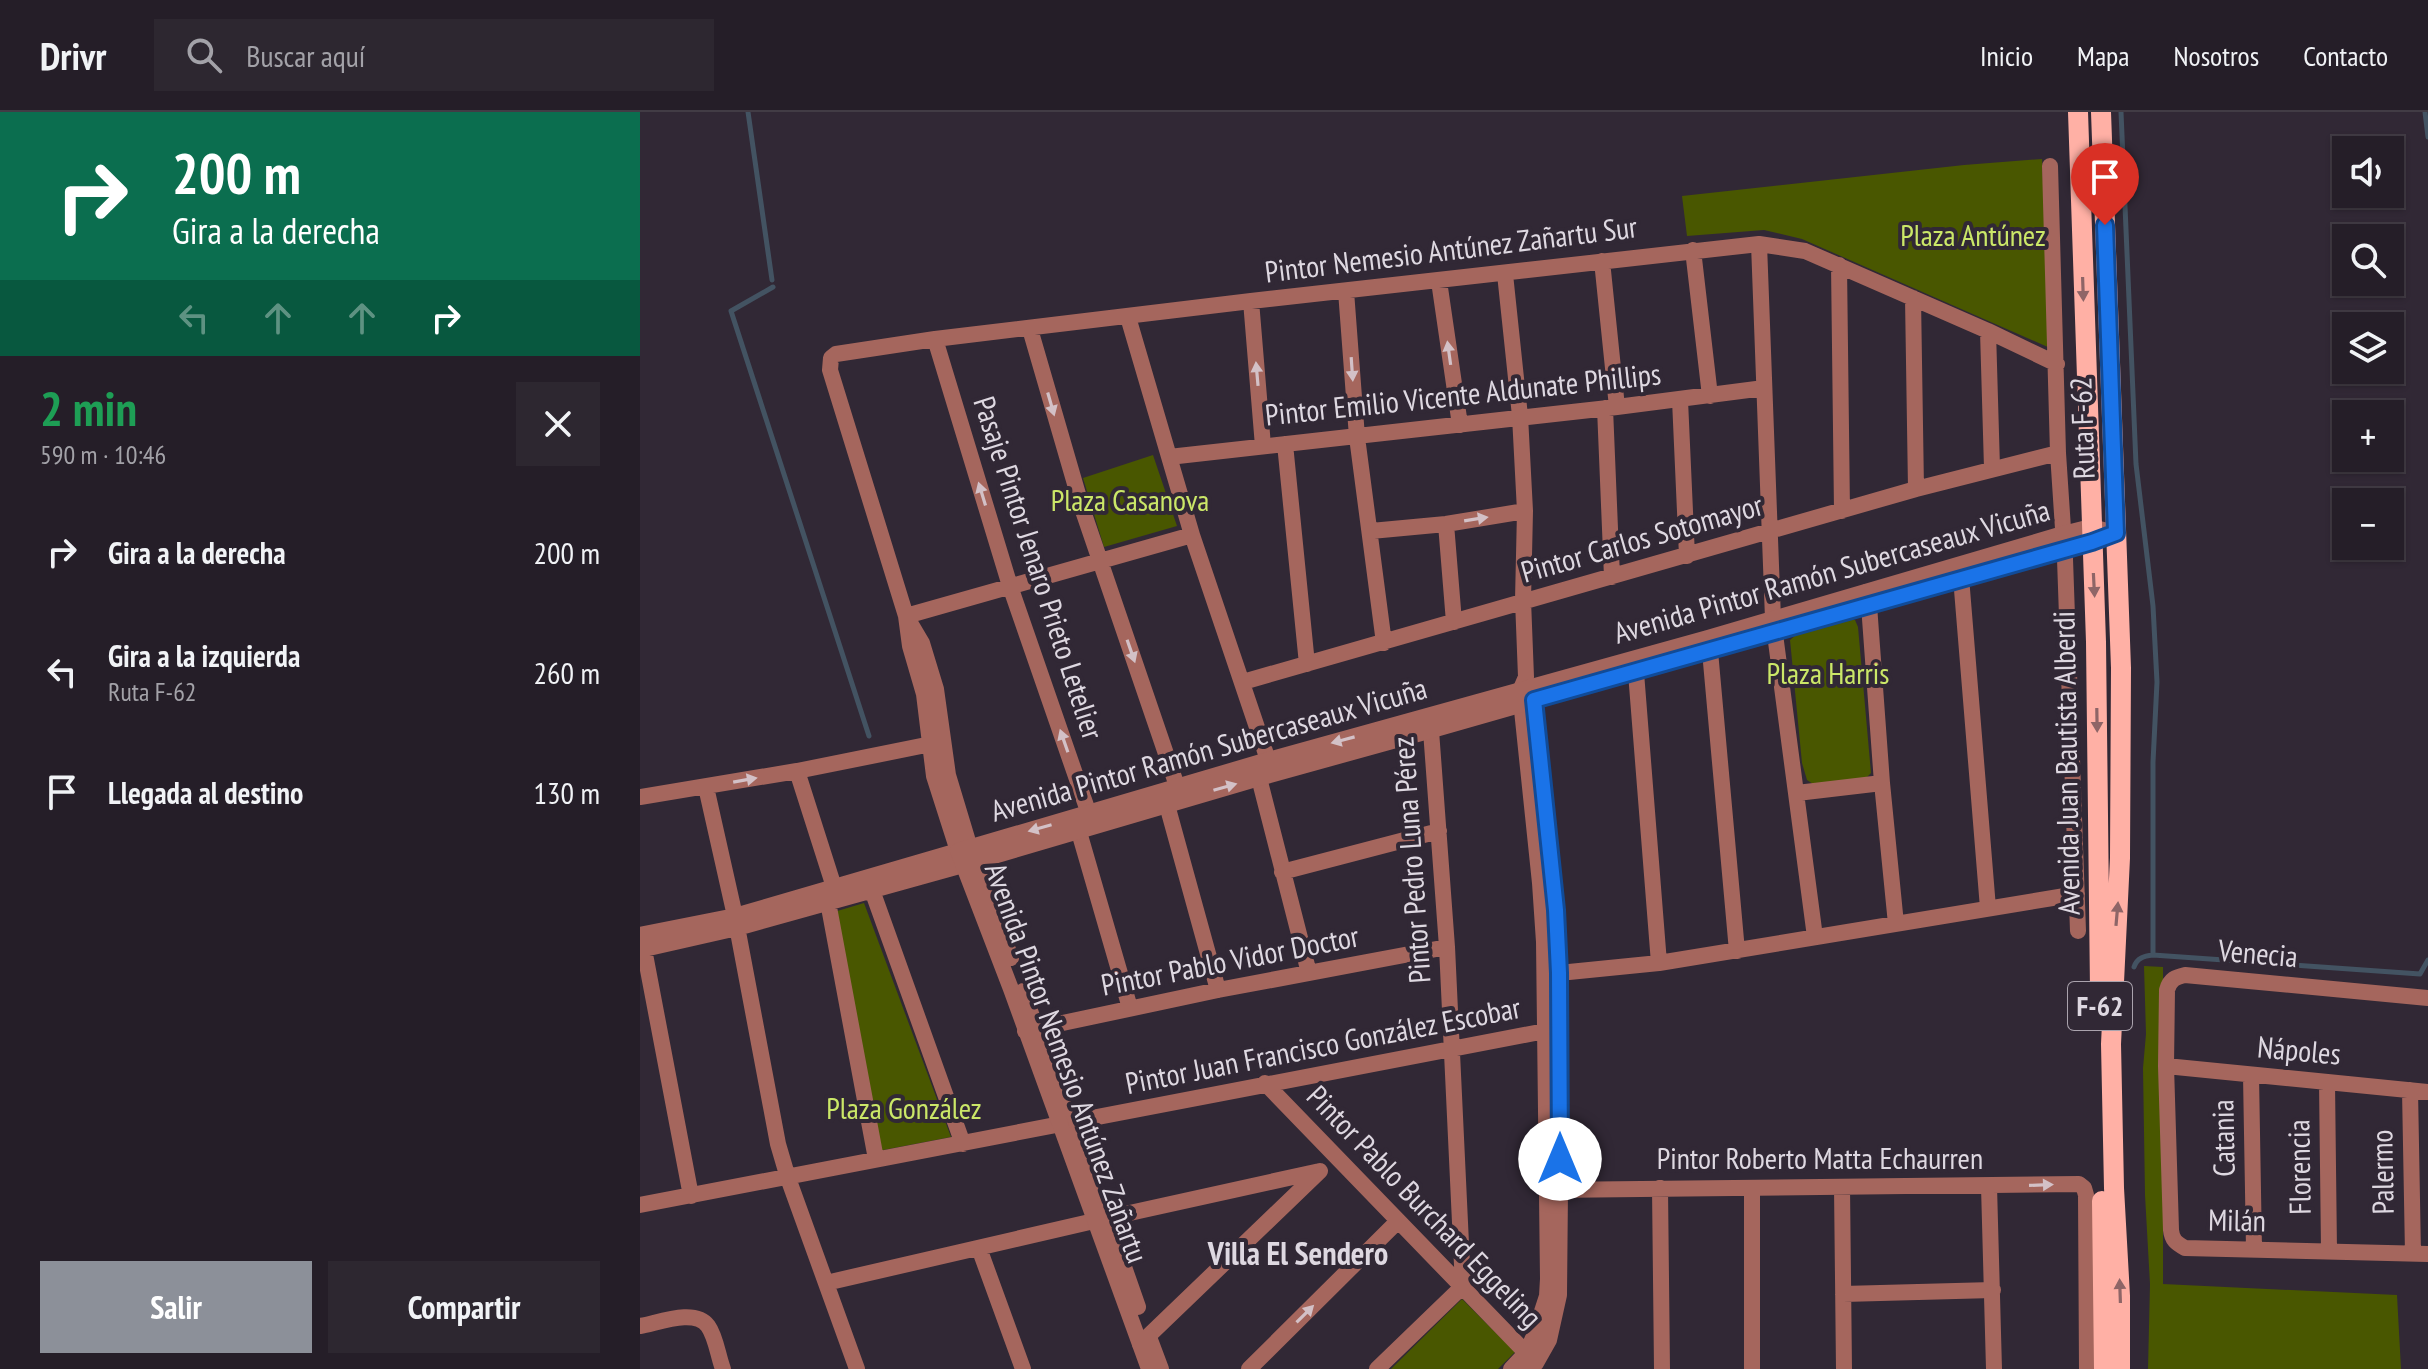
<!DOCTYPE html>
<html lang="es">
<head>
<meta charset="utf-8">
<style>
  body { margin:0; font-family:"PT Sans Narrow",sans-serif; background:#2d2730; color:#f1f3f6; height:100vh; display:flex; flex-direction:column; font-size:30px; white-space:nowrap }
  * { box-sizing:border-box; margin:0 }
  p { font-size:26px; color:#a3a2a8 }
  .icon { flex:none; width:44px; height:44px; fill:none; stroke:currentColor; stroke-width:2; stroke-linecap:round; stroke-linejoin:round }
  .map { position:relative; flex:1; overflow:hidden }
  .panel { display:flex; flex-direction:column; background:#251e28; width:640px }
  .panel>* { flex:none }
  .top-card { background:#0b6e4f; color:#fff; overflow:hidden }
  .fabs { position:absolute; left:1692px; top:24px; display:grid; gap:16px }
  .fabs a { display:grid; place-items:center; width:72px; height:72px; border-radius:0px; background:#251e28; box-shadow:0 2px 6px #0004,0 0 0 2px #423c45; font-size:40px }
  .pin { position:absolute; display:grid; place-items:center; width:68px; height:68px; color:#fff; margin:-82px -34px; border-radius:50% 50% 50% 0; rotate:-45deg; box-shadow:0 0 8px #0007 }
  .pin .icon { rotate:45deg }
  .me { position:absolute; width:88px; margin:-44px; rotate:0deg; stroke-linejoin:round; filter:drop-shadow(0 0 6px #0008) }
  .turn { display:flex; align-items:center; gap:28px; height:168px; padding:0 40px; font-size:36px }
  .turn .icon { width:104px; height:104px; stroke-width:2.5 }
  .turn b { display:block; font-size:56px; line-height:68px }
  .lanes { display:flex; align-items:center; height:76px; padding:0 40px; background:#0003; justify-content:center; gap:40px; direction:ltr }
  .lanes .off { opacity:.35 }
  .round { display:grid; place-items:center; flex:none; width:84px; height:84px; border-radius:0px; background:#2d2730 }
  .summary { display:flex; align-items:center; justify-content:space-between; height:136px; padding:0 40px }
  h1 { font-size:48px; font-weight:700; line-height:60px; color:#1e9e55 }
  .button { display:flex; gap:16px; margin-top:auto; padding:16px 40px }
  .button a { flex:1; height:92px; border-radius:0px; background:#8c9099; color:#fff; font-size:32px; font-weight:700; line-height:92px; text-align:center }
  .button a+a { background:#2d2730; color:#f1f3f6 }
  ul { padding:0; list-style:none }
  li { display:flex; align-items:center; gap:24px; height:120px; padding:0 40px }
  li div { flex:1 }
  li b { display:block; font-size:30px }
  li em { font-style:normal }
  header { display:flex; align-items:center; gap:48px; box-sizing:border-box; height:112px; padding:0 40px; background:#251e28; border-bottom:2px solid #423c45 }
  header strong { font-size:38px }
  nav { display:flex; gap:44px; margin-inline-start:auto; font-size:28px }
  .search { width:560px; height:72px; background:#2d2730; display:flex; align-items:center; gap:20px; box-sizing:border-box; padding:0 28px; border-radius:0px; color:#a3a2a8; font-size:30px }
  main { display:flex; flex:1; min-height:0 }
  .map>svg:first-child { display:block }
</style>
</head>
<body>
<header>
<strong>Drivr</strong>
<div class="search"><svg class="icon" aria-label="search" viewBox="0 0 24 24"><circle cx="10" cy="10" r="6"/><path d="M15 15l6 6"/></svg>Buscar aquí</div>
<nav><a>Inicio</a><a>Mapa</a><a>Nosotros</a><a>Contacto</a></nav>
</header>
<main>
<section class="panel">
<div class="top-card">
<div class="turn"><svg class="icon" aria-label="right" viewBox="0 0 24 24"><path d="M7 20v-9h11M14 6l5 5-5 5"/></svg><div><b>200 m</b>Gira a la derecha</div></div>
<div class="lanes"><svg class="icon off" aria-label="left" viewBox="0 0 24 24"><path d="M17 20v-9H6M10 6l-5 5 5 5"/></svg><svg class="icon off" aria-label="ahead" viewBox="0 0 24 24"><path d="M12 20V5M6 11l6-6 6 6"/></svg><svg class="icon off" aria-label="ahead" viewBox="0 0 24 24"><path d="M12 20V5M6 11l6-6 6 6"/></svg><svg class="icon" aria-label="right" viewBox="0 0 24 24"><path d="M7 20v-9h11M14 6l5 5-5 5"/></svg></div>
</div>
<div class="summary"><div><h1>2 min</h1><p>590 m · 10:46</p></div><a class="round"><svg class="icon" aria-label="close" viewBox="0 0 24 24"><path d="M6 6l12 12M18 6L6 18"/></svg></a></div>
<ul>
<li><svg class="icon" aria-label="right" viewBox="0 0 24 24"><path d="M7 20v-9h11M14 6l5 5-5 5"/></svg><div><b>Gira a la derecha</b></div><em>200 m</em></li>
<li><svg class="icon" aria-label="left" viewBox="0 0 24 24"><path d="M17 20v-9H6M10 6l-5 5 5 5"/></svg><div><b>Gira a la izquierda</b><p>Ruta F-62</p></div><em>260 m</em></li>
<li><svg class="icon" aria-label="arrive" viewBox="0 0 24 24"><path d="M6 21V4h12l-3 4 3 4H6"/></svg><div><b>Llegada al destino</b></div><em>130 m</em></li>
</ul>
<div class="button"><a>Salir</a><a>Compartir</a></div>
</section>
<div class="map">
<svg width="1788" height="1257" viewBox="0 0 1788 1257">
  <rect width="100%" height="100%" fill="#312835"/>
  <path fill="#495700" d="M1402,47L1410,236L1162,127L1124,118L1047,124L1042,84L1324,53Z
    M513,343L537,414L464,435L443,366Z
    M1209,508H1215L1218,515L1231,661L1225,667L1173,672L1167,668L1162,651L1150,528L1157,522Z
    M224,791L311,1025L238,1039L194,800Z
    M1504,854L1523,855V1172L1757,1183L1761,1257H1508L1510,1172L1505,1083L1503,956L1506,922Z
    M822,1187L875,1240L858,1257H751Z"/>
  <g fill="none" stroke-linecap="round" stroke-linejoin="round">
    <path stroke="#435362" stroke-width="5" d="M108,0L132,168
      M1481,0L1496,352L1513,494L1517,570L1513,650V843
      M1785,0L1788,25
      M133,175L91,199L229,624
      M1494,855C1497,846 1504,844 1513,843L1780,862L1788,848"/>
    <path stroke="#a5665d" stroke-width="16" d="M1410,54L1418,341L1425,447L1438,819
      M1119,132L1133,507L1175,825
      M1053,138L1070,284
      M962,149L977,295
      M1199,153L1202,399
      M865,162L880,304L885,399L883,488L886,565L880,579L900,771L904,830L908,1167L907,1184L894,1224L886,1241L871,1257
      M799,169L820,313
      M706,179L717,325L744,531
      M1273,186L1276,377
      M611,189L623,334
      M488,205L552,423L628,648L619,666L669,861
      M390,217L442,396L537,674L527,693L578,878
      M1348,219L1352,356
      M295,227L370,474L449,702L439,720L490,896
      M1040,288L1047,444
      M965,296L972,465
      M645,332L667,552
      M529,345L977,295L1124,276
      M806,412L814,510
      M731,419L806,412L885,399
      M1320,453L1348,796
      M1226,480L1229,493L1242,671L1256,812
      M266,504L552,423
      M269,509L282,531L296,577L308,663L330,736
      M1069,528L1097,839
      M995,548L1019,851
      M603,570L1276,377L1418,341
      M157,659L194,775L188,790L236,1047
      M66,675L95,804L138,1032L148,1066L217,1257
      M1157,681L1242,671
      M0,685L157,659L291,632
      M642,760L799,719
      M228,767L323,1032
      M0,823L95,804L318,739L294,664L284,582L270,534L266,504L190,258L191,246L196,242L295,227L611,189L1119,132L1165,139L1348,219L1417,252
      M4,837L51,1084
      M0,838L97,816L323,753
      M909,862L1019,851L1437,782
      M1788,886L1545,863C1536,865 1530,867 1527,878L1526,954L1531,1118C1532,1128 1536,1131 1545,1136L1788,1142
      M385,919L578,878L807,835
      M1526,954L1788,980
      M1611,963L1614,1137
      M1687,970L1689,1139
      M625,971L891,1246
      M1770,978L1773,1142
      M1349,1074L1354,1257
      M1202,1075L1204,1257
      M1020,1076L1022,1257
      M1112,1077V1257
      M909,1078L1439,1072L1444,1076L1446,1083L1447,1257
      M0,1093L905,919
      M339,1136L383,1257
      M186,1171L467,1106L680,1059
      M1203,1182L1353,1178
      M0,1214C18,1211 55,1196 68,1214C76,1225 78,1244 83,1257
      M500,1232L680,1059
      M609,1257L758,1109
      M737,1257L823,1174L807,835L790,605
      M890,1257L896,1251L909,1228L919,1183L920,1078L919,861L916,798L893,575"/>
    <path stroke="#a5665d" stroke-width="16" d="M332,740L371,846
      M323,753L619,666L792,618L1463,426
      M383,879L425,997
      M434,1022L467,1106L498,1195
      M509,1225L521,1257
      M509,1257L371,877L318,739L628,648L1068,526L1423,422L1451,415L1476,421"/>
    <path stroke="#ffb0a5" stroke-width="20" d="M1438,0L1456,530L1460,877
      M1461,0L1481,556L1480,746L1471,932L1474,1076L1480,1184V1257
      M1462,1089L1464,1257"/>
  </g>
  <defs><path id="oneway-solid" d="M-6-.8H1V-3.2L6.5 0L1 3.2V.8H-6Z" transform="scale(2)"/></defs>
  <g fill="#8e6567">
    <use href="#oneway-solid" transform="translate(1443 177) rotate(88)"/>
    <use href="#oneway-solid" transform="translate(1454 473) rotate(87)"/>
    <use href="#oneway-solid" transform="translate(1457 608) rotate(89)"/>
    <use href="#oneway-solid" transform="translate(1477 802) rotate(-85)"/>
    <use href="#oneway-solid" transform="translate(1480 1179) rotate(-92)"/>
  </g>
  <g fill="#d3c1c7">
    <use href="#oneway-solid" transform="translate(809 241) rotate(-98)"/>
    <use href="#oneway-solid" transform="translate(712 257) rotate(86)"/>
    <use href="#oneway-solid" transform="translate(617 262) rotate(-95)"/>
    <use href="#oneway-solid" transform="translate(411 292) rotate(74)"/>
    <use href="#oneway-solid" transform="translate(342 382) rotate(-107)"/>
    <use href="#oneway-solid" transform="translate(836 407) rotate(-9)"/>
    <use href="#oneway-solid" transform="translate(491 539) rotate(71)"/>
    <use href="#oneway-solid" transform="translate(703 628) rotate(165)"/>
    <use href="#oneway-solid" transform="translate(424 629) rotate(-109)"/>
    <use href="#oneway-solid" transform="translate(105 668) rotate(-10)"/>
    <use href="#oneway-solid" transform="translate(585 675) rotate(-16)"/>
    <use href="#oneway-solid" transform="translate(400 716) rotate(164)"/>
    <use href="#oneway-solid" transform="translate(1401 1073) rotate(-2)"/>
    <use href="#oneway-solid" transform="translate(665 1202) rotate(-45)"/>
  </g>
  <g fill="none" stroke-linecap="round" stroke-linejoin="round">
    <defs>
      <path id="route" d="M920,1047L919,861L916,798L894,588L1452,430L1476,421L1465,113"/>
    </defs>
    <use href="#route" stroke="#114b97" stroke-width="20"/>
    <use href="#route" stroke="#1a73e8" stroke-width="14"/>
  </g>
  <g text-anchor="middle" stroke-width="8" stroke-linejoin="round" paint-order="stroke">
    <rect fill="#312835" stroke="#aaa3ad" stroke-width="2" x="1428" y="870" width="64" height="48" rx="6"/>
    <g font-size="28" font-weight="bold" fill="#ded8e1">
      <text x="1460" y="904">F-62</text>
    </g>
    <g font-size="30" fill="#cbe768" stroke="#312835">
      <text x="1333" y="134">Plaza Antúnez</text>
      <text x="490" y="399">Plaza Casanova</text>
      <text x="1188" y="572">Plaza Harris</text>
      <text x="264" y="1007">Plaza González</text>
    </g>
    <g font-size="30" fill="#ded8e1" stroke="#312835">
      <text transform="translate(811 138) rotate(-7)" y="10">Pintor Nemesio Antúnez Zañartu Sur</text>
      <text transform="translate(823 283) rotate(-6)" y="10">Pintor Emilio Vicente Aldunate Phillips</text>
      <text transform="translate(1443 316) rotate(-92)" y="10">Ruta F-62</text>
      <text transform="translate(1002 427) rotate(-16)" y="10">Pintor Carlos Sotomayor</text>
      <text transform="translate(398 456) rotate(72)" y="10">Pasaje Pintor Jenaro Prieto Letelier</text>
      <text transform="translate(1192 460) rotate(-16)" y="10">Avenida Pintor Ramón Subercaseaux Vicuña</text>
      <text transform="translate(569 638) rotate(-16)" y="10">Avenida Pintor Ramón Subercaseaux Vicuña</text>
      <text transform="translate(1427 651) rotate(-91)" y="10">Avenida Juan Bautista Alberdi</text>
      <text transform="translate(772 748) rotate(-94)" y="10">Pintor Pedro Luna Pérez</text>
      <text transform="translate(1618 842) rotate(5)" y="10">Venecia</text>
      <text transform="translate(590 849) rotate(-11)" y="10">Pintor Pablo Vidor Doctor</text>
      <text transform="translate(683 934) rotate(-11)" y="10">Pintor Juan Francisco González Escobar</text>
      <text transform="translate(1659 939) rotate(5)" y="10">Nápoles</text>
      <text transform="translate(426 951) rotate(70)" y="10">Avenida Pintor Nemesio Antúnez Zañartu</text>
      <text transform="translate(1584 1026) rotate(-91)" y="10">Catania</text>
      <text x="1180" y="1057">Pintor Roberto Matta Echaurren</text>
      <text transform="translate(1660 1055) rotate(-91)" y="10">Florencia</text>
      <text transform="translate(1743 1060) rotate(-91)" y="10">Palermo</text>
      <text transform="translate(784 1095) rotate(46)" y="10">Pintor Pablo Burchard Eggeling</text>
      <text transform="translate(1597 1109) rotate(1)" y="10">Milán</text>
    </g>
    <g font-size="32" font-weight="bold" fill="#ded8e1" stroke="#312835">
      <text x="658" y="1153">Villa El Sendero</text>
    </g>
  </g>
</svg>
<div class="fabs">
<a><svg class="icon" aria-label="sound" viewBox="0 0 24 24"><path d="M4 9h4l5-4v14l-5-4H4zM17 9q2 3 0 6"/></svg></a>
<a><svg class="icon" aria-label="search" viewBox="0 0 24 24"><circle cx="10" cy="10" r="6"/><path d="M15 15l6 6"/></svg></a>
<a><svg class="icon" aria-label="layers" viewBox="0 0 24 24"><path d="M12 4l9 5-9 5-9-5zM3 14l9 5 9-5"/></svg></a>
<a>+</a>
<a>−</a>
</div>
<div class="pin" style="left:1465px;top:113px;background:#d93025"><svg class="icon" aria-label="arrive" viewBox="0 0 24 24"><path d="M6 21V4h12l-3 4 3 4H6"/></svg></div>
<svg class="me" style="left:920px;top:1047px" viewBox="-20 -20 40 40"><circle r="19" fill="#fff"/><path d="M0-13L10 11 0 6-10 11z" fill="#1a73e8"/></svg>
</div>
</main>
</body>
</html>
